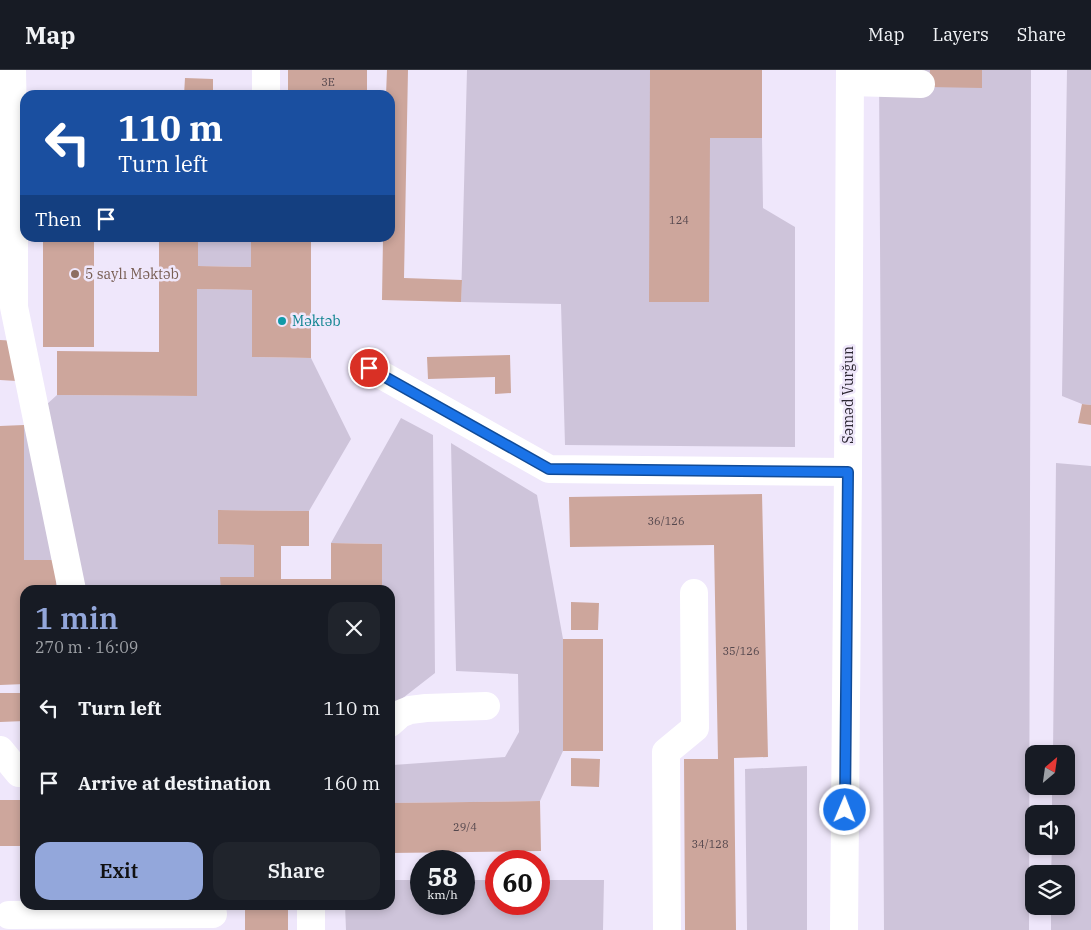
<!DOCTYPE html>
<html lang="en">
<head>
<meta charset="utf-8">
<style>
  body { margin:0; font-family:"IBM Plex Serif",serif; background:#20242c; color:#f1f3f6; height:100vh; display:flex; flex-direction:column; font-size:19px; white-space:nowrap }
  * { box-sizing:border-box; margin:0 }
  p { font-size:16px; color:#9ea1a6 }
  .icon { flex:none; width:28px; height:28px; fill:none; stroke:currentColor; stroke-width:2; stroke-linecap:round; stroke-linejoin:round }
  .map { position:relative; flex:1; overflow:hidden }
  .details { position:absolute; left:20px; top:515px; width:375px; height:325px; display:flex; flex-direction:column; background:#171b24; border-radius:15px; box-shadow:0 2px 8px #0003 }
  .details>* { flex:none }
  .hud { position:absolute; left:20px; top:20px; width:375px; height:152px; border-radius:15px; box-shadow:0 2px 8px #0003; background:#1a4fa0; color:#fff; overflow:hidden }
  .needle { width:32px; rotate:29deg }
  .buttons { position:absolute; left:1025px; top:675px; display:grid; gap:10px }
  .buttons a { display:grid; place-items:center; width:50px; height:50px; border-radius:10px; background:#171b24; box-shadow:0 2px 8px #0003; font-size:25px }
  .speed { position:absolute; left:410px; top:780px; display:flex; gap:10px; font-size:25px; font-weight:700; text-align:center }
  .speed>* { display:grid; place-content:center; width:65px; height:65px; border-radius:50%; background:#171b24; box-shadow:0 2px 8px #0003; line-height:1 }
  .speed small { font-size:12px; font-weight:400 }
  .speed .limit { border:8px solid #d22; background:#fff; color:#111 }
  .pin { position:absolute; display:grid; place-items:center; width:42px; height:42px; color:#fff; margin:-21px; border:2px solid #fff; border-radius:50%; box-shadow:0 1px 5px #0007 }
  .me { position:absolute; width:55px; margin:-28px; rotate:1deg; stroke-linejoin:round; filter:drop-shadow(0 0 4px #0008) }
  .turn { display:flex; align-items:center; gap:18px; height:105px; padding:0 15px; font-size:22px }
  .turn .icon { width:65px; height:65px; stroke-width:2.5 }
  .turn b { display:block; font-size:35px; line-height:42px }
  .then { display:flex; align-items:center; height:48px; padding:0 15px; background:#0003; gap:10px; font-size:19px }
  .round { display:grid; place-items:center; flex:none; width:52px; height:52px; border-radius:15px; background:#20242c }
  .summary { display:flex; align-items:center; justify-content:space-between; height:85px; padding:0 15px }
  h1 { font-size:30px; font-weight:600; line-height:38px; color:#93a7db }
  .cta { display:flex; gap:10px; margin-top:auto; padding:10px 15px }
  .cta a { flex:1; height:58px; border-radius:15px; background:#93a7db; color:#111; font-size:20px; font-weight:600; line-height:58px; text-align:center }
  .cta a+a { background:#20242c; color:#f1f3f6 }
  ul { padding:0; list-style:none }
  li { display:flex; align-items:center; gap:15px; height:75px; padding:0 15px }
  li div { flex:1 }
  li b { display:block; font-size:19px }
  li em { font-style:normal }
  header { display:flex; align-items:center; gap:30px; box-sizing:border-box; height:70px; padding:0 25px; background:#171b24; border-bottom:1px solid #363941 }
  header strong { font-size:24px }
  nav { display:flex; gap:28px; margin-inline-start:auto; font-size:18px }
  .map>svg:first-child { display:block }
</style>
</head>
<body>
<header>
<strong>Map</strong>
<nav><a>Map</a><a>Layers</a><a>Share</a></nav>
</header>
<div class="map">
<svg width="1091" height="860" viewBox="0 0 1091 860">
  <rect width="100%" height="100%" fill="#efe7fb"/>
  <path fill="#cec4da" d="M467,0H650L710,68H762L763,138L795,157V377L565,375L561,234L461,232Z
    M879,0H1031L1029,860H884Z
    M1067,0H1091V335L1082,334L1062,326Z
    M198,168H251V197L198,196Z
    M197,219L252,220V287L311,288L351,369L309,441L218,440L219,474L254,475V507H221V520H56V490H24V355L57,325L196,326Z
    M401,348L433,365L435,603L390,638V520H382V474L331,473Z
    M451,373L537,425L563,569V681L540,731L393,733V695L505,687L519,662L518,604L456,601Z
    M1056,393L1091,396V860H1051V836H1066V804H1051L1052,776H1066V744H1052V716H1066V684H1053Z
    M807,696V860H747L745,699Z
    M390,810H421V834H464V810H496V834H539V810H604L603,860H346L345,835H390Z"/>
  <path fill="#cda69c" d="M288,0H367V25H288Z
    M387,0H408L404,208L462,210L461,232L382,230L383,168H390V25H386Z
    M650,0H762V68H710L709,232H649Z
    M930,0H982V18L929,17Z
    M185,8L213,9V25H184Z
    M43,168H94V277H43Z
    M159,168H198V196L251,197V168H311V288L252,287V220L197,219V326L57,325V281L159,282Z
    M0,270L18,271L17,311L0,310Z
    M510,285L511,323L495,324V307L428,309L427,287Z
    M1082,334L1091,335V355L1078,353Z
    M24,355V490H56V520H25V614L0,615V356Z
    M762,424L768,687L734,688L736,860H685L684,689H718L714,475L570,477L569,427Z
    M218,440L309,441V476H281V509H331V473L382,474V520H221L220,507H254V475L218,474Z
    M571,532L599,533L598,560H571Z
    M563,569H603V681H563Z
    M0,623H25V651L0,652Z
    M571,688L600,689L599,717L571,716Z
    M0,730H25V776H0Z
    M540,731L541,781L390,783V733Z
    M245,835H288V860H245Z"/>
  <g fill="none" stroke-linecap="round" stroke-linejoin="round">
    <path stroke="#fff" stroke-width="28" d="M12,0L14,109
      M850,12L921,14
      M266,25V0
      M0,104L14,109V237L72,520
      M369,298L549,399L848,402
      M390,653L400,644L410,640L426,638L486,636
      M0,680L19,703H25
      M9,845L213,844
      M311,860V835
      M667,860L666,682L695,658L694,523"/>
    <path stroke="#fff" stroke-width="28" d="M844,860L848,402L850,0"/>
  </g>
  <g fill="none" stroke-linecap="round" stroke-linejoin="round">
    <defs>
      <path id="route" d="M369,298L549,399L848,402L845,740"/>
    </defs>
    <use href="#route" stroke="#114b97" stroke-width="12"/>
    <use href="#route" stroke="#1a73e8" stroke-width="9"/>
  </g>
  <circle fill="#8d6e63" stroke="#efe7fb" stroke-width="2" cx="75" cy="204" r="5"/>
  <circle fill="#0f9aa8" stroke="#efe7fb" stroke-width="2" cx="282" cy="251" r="5"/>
  <g text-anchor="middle" stroke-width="5" stroke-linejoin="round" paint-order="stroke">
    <g font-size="11" fill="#54474d">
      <text x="328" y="16">3E</text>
      <text x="679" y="154">124</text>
      <text x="666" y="455">36/126</text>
      <text x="741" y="585">35/126</text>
      <text x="465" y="761">29/4</text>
      <text x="710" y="778">34/128</text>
    </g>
    <g font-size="14" fill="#785e54" stroke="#efe7fb" text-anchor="start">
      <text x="85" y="209">5 saylı Məktəb</text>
    </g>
    <g font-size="14" fill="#0d838f" stroke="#efe7fb" text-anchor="start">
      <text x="292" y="256">Məktəb</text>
    </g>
    <g font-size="14" fill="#2c2733" stroke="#efe7fb">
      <text transform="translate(848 325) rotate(-90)" y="5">Səməd Vurğun</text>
    </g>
  </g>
</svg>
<div class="buttons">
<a><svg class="needle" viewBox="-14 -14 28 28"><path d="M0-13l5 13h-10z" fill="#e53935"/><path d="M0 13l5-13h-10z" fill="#9ea1a6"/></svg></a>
<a><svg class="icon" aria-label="sound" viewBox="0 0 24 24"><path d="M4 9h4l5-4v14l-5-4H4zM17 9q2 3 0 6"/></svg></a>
<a><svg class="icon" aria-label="layers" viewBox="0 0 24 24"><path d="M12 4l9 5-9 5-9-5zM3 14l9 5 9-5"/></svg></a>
</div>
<div class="speed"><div>58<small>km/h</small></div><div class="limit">60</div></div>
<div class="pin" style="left:369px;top:298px;background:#d93025"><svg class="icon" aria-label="arrive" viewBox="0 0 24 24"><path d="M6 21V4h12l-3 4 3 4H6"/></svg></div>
<svg class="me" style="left:845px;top:740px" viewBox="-20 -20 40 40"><circle r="17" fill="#1a73e8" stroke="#fff" stroke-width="3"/><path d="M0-11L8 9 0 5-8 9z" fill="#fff"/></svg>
<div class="hud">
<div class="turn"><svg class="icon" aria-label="left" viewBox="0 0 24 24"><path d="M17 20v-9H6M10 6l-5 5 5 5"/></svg><div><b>110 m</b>Turn left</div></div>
<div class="then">Then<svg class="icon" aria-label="arrive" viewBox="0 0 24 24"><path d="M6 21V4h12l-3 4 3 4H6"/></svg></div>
</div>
<section class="details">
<div class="summary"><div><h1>1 min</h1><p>270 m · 16:09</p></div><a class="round"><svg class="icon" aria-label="close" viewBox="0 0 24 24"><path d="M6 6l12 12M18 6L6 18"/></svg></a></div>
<ul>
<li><svg class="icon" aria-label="left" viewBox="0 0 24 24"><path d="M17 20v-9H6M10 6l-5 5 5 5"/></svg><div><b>Turn left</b></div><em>110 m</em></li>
<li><svg class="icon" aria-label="arrive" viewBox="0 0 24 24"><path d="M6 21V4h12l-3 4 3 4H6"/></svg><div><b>Arrive at destination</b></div><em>160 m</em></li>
</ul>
<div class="cta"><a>Exit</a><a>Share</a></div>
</section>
</div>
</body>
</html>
